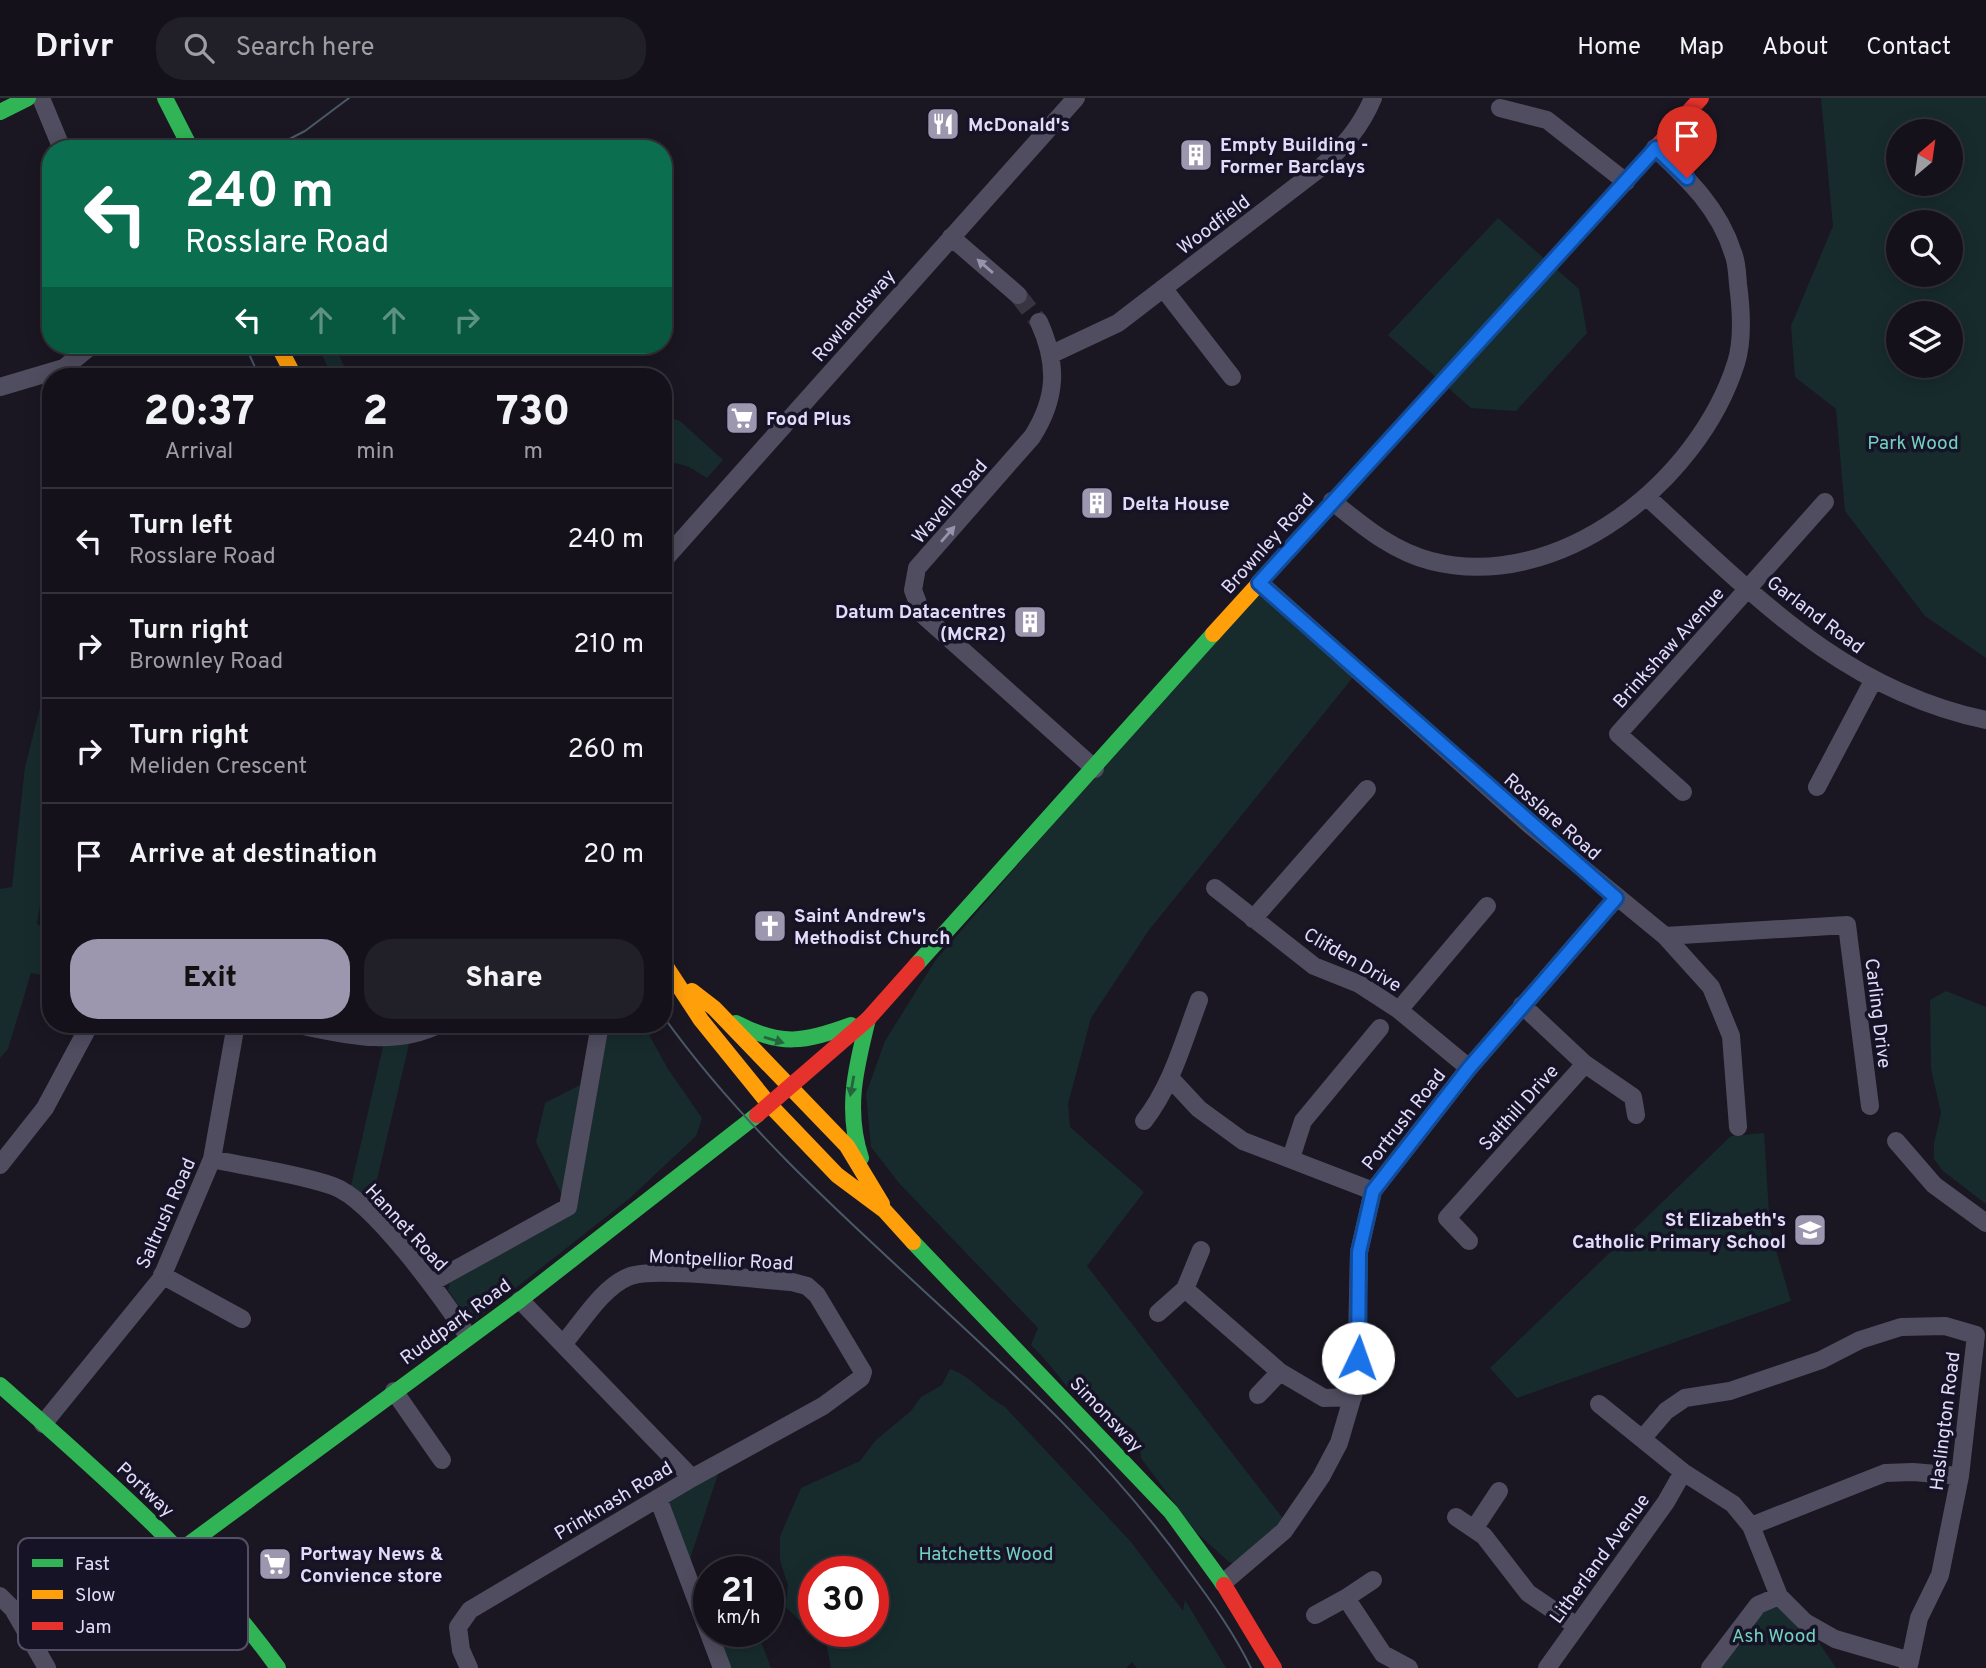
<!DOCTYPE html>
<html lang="en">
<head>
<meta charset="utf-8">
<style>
  body { margin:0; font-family:Overpass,sans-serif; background:#211f27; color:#f1f3f6; height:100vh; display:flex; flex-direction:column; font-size:26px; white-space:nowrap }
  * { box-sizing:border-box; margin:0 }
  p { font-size:23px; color:#9d9da2 }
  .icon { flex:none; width:38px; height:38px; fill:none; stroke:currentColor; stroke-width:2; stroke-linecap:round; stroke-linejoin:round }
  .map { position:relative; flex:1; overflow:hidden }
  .side { position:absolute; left:42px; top:270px; width:630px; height:665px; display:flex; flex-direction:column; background:#14111a; border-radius:28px; box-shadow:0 4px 18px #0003,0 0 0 2px #333139 }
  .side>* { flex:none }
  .guide { position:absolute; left:42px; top:42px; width:630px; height:214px; border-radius:28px; box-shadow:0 4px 18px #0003,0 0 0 2px #333139; background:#0b6e4f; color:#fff; overflow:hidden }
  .needle { width:46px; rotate:29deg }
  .controls { position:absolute; left:1886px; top:21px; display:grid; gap:14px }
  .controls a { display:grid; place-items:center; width:77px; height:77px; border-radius:50%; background:#14111a; box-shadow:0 4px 18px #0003,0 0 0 2px #333139; font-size:35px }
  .speed { position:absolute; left:693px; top:1458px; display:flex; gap:14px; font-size:35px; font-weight:700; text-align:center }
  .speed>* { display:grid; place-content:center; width:91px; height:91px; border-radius:50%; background:#14111a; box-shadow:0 4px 18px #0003,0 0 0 2px #333139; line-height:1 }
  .speed small { font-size:18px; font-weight:400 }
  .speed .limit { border:10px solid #d22; background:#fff; color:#111 }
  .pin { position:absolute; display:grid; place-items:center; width:60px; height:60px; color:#fff; margin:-72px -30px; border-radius:50% 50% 50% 0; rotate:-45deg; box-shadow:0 0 7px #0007 }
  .pin .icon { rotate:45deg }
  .me { position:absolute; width:77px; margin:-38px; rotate:3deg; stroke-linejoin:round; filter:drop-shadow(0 0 5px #0008) }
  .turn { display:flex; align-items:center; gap:24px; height:147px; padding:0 28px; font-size:32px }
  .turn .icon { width:91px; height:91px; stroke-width:2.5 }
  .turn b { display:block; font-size:49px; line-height:60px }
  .lanes { display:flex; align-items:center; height:66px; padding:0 28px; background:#0003; justify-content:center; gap:35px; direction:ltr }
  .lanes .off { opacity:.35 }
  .eta { display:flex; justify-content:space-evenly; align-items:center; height:119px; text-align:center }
  .eta b { font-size:42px; font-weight:800; line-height:49px }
  .action { display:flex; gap:14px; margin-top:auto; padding:14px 28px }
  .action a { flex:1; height:80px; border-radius:28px; background:#9c97ae; color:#111; font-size:28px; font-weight:800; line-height:80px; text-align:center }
  .action a+a { background:#211f27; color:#f1f3f6 }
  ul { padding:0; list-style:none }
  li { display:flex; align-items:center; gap:21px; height:105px; padding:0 28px; border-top:2px solid #333139 }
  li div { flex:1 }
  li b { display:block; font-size:26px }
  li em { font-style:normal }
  header { display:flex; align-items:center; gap:42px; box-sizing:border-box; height:98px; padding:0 35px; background:#14111a; border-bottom:2px solid #333139 }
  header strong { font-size:33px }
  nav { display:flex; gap:38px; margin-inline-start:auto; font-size:24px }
  .search { width:490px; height:63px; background:#211f27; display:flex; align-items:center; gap:18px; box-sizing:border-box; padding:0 24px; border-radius:28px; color:#9d9da2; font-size:26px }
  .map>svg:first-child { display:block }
</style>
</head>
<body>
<header>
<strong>Drivr</strong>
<div class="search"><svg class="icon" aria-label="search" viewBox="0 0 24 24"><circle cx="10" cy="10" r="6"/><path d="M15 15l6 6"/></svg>Search here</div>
<nav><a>Home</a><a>Map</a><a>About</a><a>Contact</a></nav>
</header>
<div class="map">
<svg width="1986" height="1570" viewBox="0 0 1986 1570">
  <rect width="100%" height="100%" fill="#1a1722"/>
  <path fill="#172b2d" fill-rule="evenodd" d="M1821,0H1986V560L1925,518L1845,413L1836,311L1795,279L1791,228L1833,128ZM1899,33H1951V86H1899ZM1899,124H1951V177H1899ZM1899,215H1951V268H1899Z
    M1498,120L1579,191L1587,235L1516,313L1471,310L1388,237Z
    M317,247H334L349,278H332Z
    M663,317L680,323L723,362L707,380C692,370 681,363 663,365Z
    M1260,485L1358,573L1149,832L1091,920L1068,1006L1070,1029L1144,1094L1087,1168L1288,1427L1242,1469L1229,1464L1196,1434L1141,1360C1140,1331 1134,1330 1109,1318L1102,1320C1072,1302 1056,1270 1031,1247L1038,1230L899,1085L871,1049L866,996L885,943L935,863Z
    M51,566V772L42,794L37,826L51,833V879L31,875L8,951L0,960V791L12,789L25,669Z
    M1946,893L1986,909V1106L1943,1073L1934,1061V1045L1941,1015L1931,971L1930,902Z
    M381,926H440L411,938L369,1115L349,1097L385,940H376Z
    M605,926H643L668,971L702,1020L696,1038L630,1100L475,1222L459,1208L448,1192L450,1185L570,1118L579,1101Z
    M580,987L563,1099L536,1044L545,1005Z
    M1764,1035L1770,1132L1791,1203L1517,1300L1490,1270L1731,1038Z
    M950,1271C973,1279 984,1298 1004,1308L1131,1444L1183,1513L1185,1502L1226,1570H1137L1132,1564L1126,1570H831L824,1533H873V1474H814V1527L799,1522L786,1509L788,1487L780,1463V1438L801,1390L860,1363L876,1342L911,1313L921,1299L942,1287Z
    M722,1364L686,1473L658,1400Z
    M1779,1498L1805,1524L1836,1570H1710L1734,1536Z
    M709,1533H757L771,1570H722Z"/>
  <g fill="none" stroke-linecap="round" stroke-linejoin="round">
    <path stroke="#383542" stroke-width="18" stroke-dasharray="18 9" stroke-linecap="butt" d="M1018,197L1039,224"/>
    <path stroke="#504d60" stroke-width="18" d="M41,0L62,51
      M1500,10L1547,22L1626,84
      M951,139L1018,197
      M1163,190L1232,279
      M1039,224C1058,266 1057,300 1032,339L917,470L913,492L922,516L1095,671
      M1052,256L1118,225L1320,70C1343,49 1361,29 1373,0
      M0,289L64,270L92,247
      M1647,399C1753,495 1840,591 1986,622
      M1332,403C1363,428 1392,453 1431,463C1559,496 1699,383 1736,265C1743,243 1741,209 1738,186C1737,176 1737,164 1733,155C1719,110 1688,81 1655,50
      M663,463L1076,0
      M1260,485L1530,727L1665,838L1711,889L1731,938L1738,1029
      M1817,689L1873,583
      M1683,694L1618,636L1825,404
      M1215,790L1314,868L1359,886L1399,912L1469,970
      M1253,821L1367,691
      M1665,838L1847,827L1870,1008
      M1399,912L1487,808
      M294,926C343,936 393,950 440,926
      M1585,966L1633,999L1636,1017
      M1171,981L1199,1011L1243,1043L1373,1093
      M1144,1023C1172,987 1183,944 1199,902
      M1896,1043L1934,1087L1986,1125
      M1291,1060L1303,1023L1380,930
      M212,1061C252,1070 295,1075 333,1088C373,1102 443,1201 468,1238
      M0,1067L45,1010L90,926
      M1469,1143L1447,1120L1585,966L1522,907
      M1201,1152L1185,1191L1280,1274L1324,1300L1353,1299
      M162,1177L242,1221
      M431,1185L568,1109L600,926
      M1158,1215L1185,1191
      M564,1245C582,1224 602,1190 628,1179C653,1168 759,1182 792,1184L807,1188L817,1197L863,1274L861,1280L823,1308L692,1380
      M394,1293L442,1362
      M1258,1297L1280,1274
      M1599,1306L1683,1374L1733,1406L1751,1428L1779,1498L1805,1524L1835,1541L1910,1563L1908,1570
      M43,1326L161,1181L212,1061L236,926
      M1642,1341L1666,1313L1685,1300L1730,1293L1821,1262L1860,1242L1901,1229L1945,1228L1976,1237L1960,1378L1940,1477L1919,1520L1910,1563
      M658,1400L722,1570
      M1456,1419L1484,1438L1528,1495L1575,1527
      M1751,1428L1885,1375L1913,1374L1960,1378
      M1474,1431L1499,1393
      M1373,1482L1346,1500L1383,1556L1409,1570
      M1223,1485L1284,1433L1321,1379L1339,1345L1356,1287L1359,1154L1373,1093L1469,970L1616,800
      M0,1498L13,1511L47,1570
      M1315,1517L1346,1500
      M469,1570L461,1552L458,1529L470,1512L692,1380L520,1202
      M1547,1570L1666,1404L1683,1374
      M1710,1570L1758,1507L1779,1498"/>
    <path stroke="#30b455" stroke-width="16" d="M165,0L191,51
      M0,14L28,0
      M917,866L1213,536
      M736,925C781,949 805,944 851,927
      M861,1060C845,1012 856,969 868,921
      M913,1144L1171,1414L1224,1487
      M0,1287C100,1375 200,1461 278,1570
      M181,1452L520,1202L757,1017"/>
    <path stroke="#ff9f0a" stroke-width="16" d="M278,247L294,278
      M1213,536L1612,98
      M663,864L701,922L769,1006L837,1077L884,1112L913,1144
      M692,893L714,910L847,1048L882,1106"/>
    <path stroke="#e5322d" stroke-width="16" d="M1612,98L1701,0
      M757,1017L868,921L917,866
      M1224,1487L1274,1570"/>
    <path stroke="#4a5868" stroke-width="2" d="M270,51L305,33L349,0
      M245,247L259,278
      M663,918C812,1126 1040,1263 1188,1472C1211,1503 1234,1535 1251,1570"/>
  </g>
  <defs><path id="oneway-solid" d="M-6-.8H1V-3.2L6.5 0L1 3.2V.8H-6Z" transform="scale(1.75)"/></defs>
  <g fill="#9994ad">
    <use href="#oneway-solid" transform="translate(985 168) rotate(-139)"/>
    <use href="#oneway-solid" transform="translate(948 436) rotate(-49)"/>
  </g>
  <g fill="#24643e">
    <use href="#oneway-solid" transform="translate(774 942) rotate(16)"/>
    <use href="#oneway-solid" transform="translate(852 988) rotate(100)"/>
  </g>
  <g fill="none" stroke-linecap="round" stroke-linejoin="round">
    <defs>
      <path id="route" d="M1358,1260L1359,1154L1373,1093L1469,970L1616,800L1259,485L1656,50L1687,80"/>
    </defs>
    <use href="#route" stroke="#114b97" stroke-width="18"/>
    <use href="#route" stroke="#1a73e8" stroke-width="12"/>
  </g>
  <defs>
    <symbol id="restaurant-square" viewBox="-11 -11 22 22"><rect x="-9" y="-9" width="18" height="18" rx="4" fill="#9c97ae" stroke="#171326"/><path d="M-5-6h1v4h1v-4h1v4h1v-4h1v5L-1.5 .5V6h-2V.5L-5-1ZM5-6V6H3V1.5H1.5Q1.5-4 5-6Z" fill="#fff"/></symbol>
    <symbol id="building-square" viewBox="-11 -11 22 22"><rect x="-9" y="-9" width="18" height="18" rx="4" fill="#9c97ae" stroke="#171326"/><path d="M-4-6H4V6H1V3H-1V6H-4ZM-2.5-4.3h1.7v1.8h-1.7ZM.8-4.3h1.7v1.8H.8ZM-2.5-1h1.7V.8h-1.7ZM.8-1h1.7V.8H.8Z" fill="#fff"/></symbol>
    <symbol id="supermarket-square" viewBox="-11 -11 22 22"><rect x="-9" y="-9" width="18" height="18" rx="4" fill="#9c97ae" stroke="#171326"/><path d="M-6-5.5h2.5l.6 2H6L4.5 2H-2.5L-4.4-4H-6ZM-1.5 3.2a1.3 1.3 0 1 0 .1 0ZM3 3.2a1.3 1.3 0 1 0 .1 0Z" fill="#fff"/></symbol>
    <symbol id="church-square" viewBox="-11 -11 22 22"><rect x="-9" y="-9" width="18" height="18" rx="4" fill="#9c97ae" stroke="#171326"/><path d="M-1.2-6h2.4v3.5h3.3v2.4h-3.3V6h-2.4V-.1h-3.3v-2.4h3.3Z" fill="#fff"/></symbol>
    <symbol id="school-square" viewBox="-11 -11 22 22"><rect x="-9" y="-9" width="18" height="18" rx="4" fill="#9c97ae" stroke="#171326"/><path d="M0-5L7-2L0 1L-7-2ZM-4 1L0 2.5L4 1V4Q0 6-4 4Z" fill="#fff"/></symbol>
  </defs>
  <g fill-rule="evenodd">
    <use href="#restaurant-square" x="924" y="7" width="38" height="38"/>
    <use href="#building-square" x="1177" y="38" width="38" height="38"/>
    <use href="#supermarket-square" x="723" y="301" width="38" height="38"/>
    <use href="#building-square" x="1078" y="386" width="38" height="38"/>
    <use href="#building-square" x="1011" y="505" width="38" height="38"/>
    <use href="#church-square" x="751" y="809" width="38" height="38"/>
    <use href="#school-square" x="1791" y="1113" width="38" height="38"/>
    <use href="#supermarket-square" x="256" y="1447" width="38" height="38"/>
  </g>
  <g text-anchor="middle" stroke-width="7" stroke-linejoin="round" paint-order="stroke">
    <g font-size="19" font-weight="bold" fill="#e2dcfa" stroke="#171326" text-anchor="start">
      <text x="968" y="33">McDonald's</text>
      <text x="1220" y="53">Empty Building -<tspan x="1220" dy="22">Former Barclays</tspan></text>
      <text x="766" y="327">Food Plus</text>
      <text x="1122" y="412">Delta House</text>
      <text x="1006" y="520" text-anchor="end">Datum Datacentres<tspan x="1006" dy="22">(MCR2)</tspan></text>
      <text x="794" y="824">Saint Andrew's<tspan x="794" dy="22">Methodist Church</tspan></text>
      <text x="1786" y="1128" text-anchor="end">St Elizabeth's<tspan x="1786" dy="22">Catholic Primary School</tspan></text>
      <text x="300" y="1462">Portway News &amp;<tspan x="300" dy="22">Convience store</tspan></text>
    </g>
    <g font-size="19" fill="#e2dcfa" stroke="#171326">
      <text transform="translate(1213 126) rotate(-37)" y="7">Woodfield</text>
      <text transform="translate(853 217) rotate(-49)" y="7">Rowlandsway</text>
      <text transform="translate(949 403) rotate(-49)" y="7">Wavell Road</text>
      <text transform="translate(1267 445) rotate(-48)" y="7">Brownley Road</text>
      <text transform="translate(1816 516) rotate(37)" y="7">Garland Road</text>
      <text transform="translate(1668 549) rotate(-48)" y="7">Brinkshaw Avenue</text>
      <text transform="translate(1553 718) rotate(41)" y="7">Rosslare Road</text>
      <text transform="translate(1353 861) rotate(30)" y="7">Clifden Drive</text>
      <text transform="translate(1879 915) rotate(83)" y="7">Carling Drive</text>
      <text transform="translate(1518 1009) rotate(-48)" y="7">Salthill Drive</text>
      <text transform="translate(1403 1021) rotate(-52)" y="7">Portrush Road</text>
      <text transform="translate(165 1115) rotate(-66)" y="7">Saltrush Road</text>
      <text transform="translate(407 1129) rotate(47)" y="7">Hannet Road</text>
      <text transform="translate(721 1161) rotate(3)" y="7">Montpellior Road</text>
      <text transform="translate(455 1223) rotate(-36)" y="7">Ruddpark Road</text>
      <text transform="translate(1107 1316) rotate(46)" y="7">Simonsway</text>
      <text transform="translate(1944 1323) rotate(-83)" y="7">Haslington Road</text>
      <text transform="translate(146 1391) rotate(43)" y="7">Portway</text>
      <text transform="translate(613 1402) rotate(-31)" y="7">Prinknash Road</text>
      <text transform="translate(1599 1460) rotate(-54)" y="7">Litherland Avenue</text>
    </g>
    <g font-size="19" fill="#72d1c0" stroke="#171326">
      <text x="1913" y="351">Park Wood</text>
      <text x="986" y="1462">Hatchetts Wood</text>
      <text x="1774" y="1544">Ash Wood</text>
    </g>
  </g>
  <rect x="18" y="1440" width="230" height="112" rx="10" fill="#171326" stroke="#544f66" stroke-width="2"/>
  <rect x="32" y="1461" width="31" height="8" fill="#30b455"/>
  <rect x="32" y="1492" width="31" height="9" fill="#ff9f0a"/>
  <rect x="32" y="1524" width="31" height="8" fill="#e5322d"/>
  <g font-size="19" fill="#e2dcfa">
    <text x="75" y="1472">Fast</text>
    <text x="75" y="1503">Slow</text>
    <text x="75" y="1535">Jam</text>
  </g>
</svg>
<div class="controls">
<a><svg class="needle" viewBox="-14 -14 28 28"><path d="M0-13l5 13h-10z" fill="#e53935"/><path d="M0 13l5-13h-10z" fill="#9d9da2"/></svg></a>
<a><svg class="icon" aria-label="search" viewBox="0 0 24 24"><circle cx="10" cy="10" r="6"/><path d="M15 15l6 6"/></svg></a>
<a><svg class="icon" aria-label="layers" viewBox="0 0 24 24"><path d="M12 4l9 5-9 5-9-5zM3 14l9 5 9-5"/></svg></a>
</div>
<div class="speed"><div>21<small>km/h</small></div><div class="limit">30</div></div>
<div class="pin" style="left:1687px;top:80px;background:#d93025"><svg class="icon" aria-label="arrive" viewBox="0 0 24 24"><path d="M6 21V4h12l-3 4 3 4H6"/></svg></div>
<svg class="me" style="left:1358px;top:1260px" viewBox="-20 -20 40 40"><circle r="19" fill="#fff"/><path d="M0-13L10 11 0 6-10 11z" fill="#1a73e8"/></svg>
<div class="guide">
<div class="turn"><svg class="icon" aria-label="left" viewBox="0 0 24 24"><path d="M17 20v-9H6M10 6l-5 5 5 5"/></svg><div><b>240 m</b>Rosslare Road</div></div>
<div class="lanes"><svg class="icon" aria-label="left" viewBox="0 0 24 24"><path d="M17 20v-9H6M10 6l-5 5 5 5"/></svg><svg class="icon off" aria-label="ahead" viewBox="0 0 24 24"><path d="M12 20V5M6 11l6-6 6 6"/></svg><svg class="icon off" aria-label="ahead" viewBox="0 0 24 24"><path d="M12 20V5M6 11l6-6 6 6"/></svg><svg class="icon off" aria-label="right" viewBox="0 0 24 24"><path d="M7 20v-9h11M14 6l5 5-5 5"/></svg></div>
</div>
<section class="side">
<div class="eta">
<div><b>20:37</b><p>Arrival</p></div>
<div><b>2</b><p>min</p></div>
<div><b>730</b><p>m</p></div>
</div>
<ul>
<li><svg class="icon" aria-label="left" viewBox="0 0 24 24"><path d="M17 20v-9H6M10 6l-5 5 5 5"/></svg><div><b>Turn left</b><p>Rosslare Road</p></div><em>240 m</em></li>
<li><svg class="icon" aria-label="right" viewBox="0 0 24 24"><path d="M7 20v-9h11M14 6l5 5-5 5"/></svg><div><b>Turn right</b><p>Brownley Road</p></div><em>210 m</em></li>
<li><svg class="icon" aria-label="right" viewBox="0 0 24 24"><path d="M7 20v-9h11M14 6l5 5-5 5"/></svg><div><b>Turn right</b><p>Meliden Crescent</p></div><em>260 m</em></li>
<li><svg class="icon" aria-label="arrive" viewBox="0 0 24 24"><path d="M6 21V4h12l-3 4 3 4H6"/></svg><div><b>Arrive at destination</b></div><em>20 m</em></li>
</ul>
<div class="action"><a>Exit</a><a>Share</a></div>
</section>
</div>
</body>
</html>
